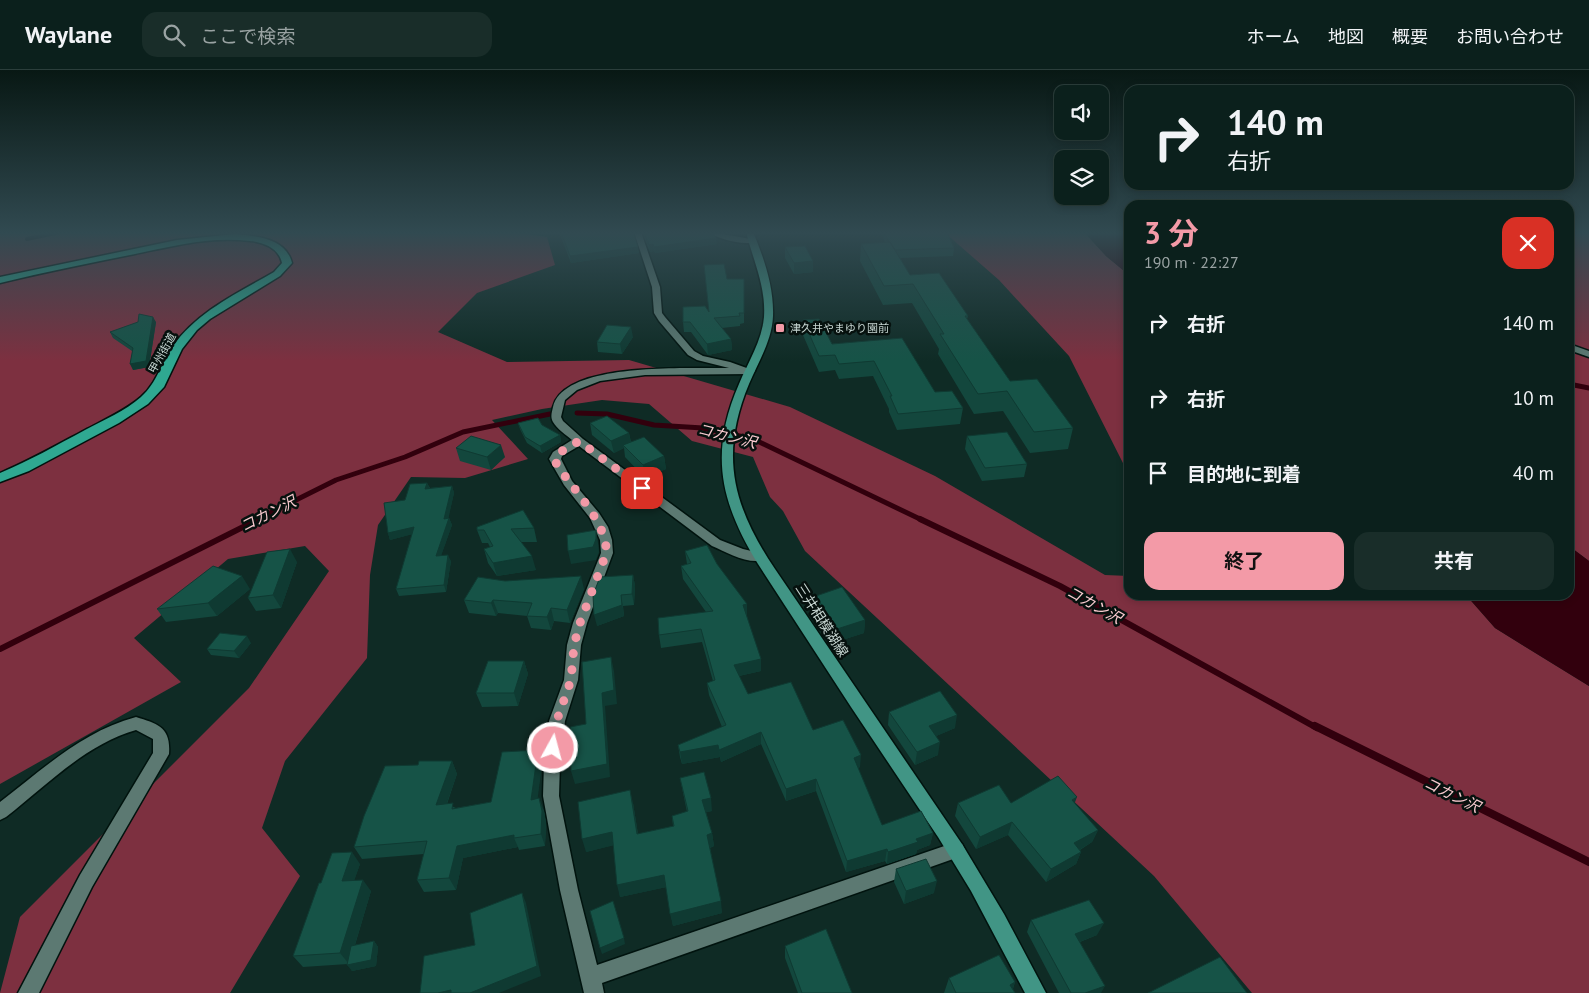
<!DOCTYPE html>
<html lang="ja">
<head>
<meta charset="utf-8">
<style>
  body { margin:0; font-family:"PT Sans","Noto Sans JP",sans-serif; background:#192d29; color:#f1f3f6; height:100vh; display:flex; flex-direction:column; font-size:19px; white-space:nowrap }
  * { box-sizing:border-box; margin:0 }
  p { font-size:16px; color:#9aa3a3 }
  .icon { flex:none; width:28px; height:28px; fill:none; stroke:currentColor; stroke-width:2; stroke-linecap:round; stroke-linejoin:round }
  .map { position:relative; flex:1; overflow:hidden }
  .panel { position:absolute; left:1124px; top:130px; width:450px; height:400px; display:flex; flex-direction:column; background:#0b201c; border-radius:15px; box-shadow:0 2px 8px #0003,0 0 0 1px #2b3e3b }
  .panel>* { flex:none }
  .banner { position:absolute; left:1124px; top:15px; width:450px; height:105px; border-radius:15px; box-shadow:0 2px 8px #0003,0 0 0 1px #2b3e3b; background:#0b201c; color:#f1f3f6; overflow:hidden }
  .tools { position:absolute; left:1054px; top:15px; display:grid; gap:10px }
  .tools a { display:grid; place-items:center; width:55px; height:55px; border-radius:10px; background:#0b201c; box-shadow:0 2px 8px #0003,0 0 0 1px #2b3e3b; font-size:25px }
  .pin { position:absolute; display:grid; place-items:center; width:42px; height:42px; color:#fff; margin:-21px; border-radius:10px; box-shadow:0 2px 8px #0006 }
  .me { position:absolute; width:55px; margin:-28px; rotate:7deg; stroke-linejoin:round; filter:drop-shadow(0 0 4px #0008) }
  .turn { display:flex; align-items:center; gap:18px; height:105px; padding:0 20px; font-size:22px }
  .turn .icon { width:65px; height:65px; stroke-width:2.5 }
  .turn b { display:block; font-size:35px; line-height:42px }
  .round { display:grid; place-items:center; flex:none; width:52px; height:52px; border-radius:15px; background:#192d29 }
  .headline { display:flex; align-items:center; justify-content:space-between; height:85px; padding:0 20px }
  h1 { font-size:30px; font-weight:700; line-height:38px; color:#f39aa7 }
  .cta { display:flex; gap:10px; margin-top:auto; padding:10px 20px }
  .cta a { flex:1; height:58px; border-radius:15px; background:#f39aa7; color:#111; font-size:20px; font-weight:700; line-height:58px; text-align:center }
  .cta a+a { background:#192d29; color:#f1f3f6 }
  ul { padding:0; list-style:none }
  li { display:flex; align-items:center; gap:15px; height:75px; padding:0 20px }
  li div { flex:1 }
  li b { display:block; font-size:19px }
  li em { font-style:normal }
  header { display:flex; align-items:center; gap:30px; box-sizing:border-box; height:70px; padding:0 25px; background:#0b201c; border-bottom:1px solid #2b3e3b }
  header strong { font-size:24px }
  nav { display:flex; gap:28px; margin-inline-start:auto; font-size:18px }
  .search { width:350px; height:45px; background:#192d29; display:flex; align-items:center; gap:12px; box-sizing:border-box; padding:0 18px; border-radius:15px; color:#9aa3a3; font-size:19px }
  .map>svg:first-child { display:block }
</style>
</head>
<body>
<header>
<strong>Waylane</strong>
<div class="search"><svg class="icon" aria-label="search" viewBox="0 0 24 24"><circle cx="10" cy="10" r="6"/><path d="M15 15l6 6"/></svg>ここで検索</div>
<nav><a>ホーム</a><a>地図</a><a>概要</a><a>お問い合わせ</a></nav>
</header>
<div class="map">
<svg width="1589" height="923" viewBox="0 0 1589 923">
  <rect width="100%" height="100%" fill="#0f2b25"/>
  <path fill="#7d3040" d="M0,162H512L547,167L555,195L477,223L438,262L507,292L629,290L790,337L935,406L1105,505L1129,506V525H1466L1495,558L1589,616V923H1252L1154,806L805,481L783,441L770,427L753,387L692,371L649,334L602,330L542,339L492,350L528,389L465,408L411,407L378,455L370,505L367,588L285,691L262,758L300,806L230,923H0L20,847L249,618L329,501L305,476L228,489L134,568L181,612L0,714Z
    M944,162H1084L1106,186L1129,205V405L1069,286L999,210Z
    M1569,162H1589V491L1569,476Z"/>
  <path fill="#32000d" d="M1084,162H1129V205L1106,186Z
    M1569,476L1589,491V616L1495,558L1466,525H1569Z"/>
  <g fill="none" stroke-linecap="round" stroke-linejoin="round">
    <path stroke="#32000d" stroke-width="4" d="M27,169L60,162"/>
    <path stroke="#32000d" stroke-width="5" d="M1569,314L1589,318
      M577,343L607,344L654,355L703,358L753,369L922,450
      M256,450L336,410L405,387L463,362L550,344"/>
    <path stroke="#32000d" stroke-width="6" d="M920,449L1060,516L1317,658
      M0,579L259,449"/>
    <path stroke="#32000d" stroke-width="8" d="M1315,656L1589,792"/>
    <defs>
      <path id="minor" d="M634,162H641L660,217L662,243L665,247L694,281L703,286L730,292L755,301L750,304L645,305L600,311L577,320L565,330L561,347L563,351L583,369L720,470L743,479L764,484L765,487L764,490C748,495 726,482 712,476L579,376L562,386L561,389L572,411L599,443L608,457L612,470L613,483L587,553L581,575L578,610L565,651L560,693L559,726L578,820L597,895L956,772L962,774L965,780L962,786L956,788L602,913L604,923H584L560,820L543,726L544,693L549,651L564,610L567,575L573,553L601,483L600,470L590,448L564,415L549,389L553,382L572,370C566,365 557,359 553,352C550,347 552,342 553,337C564,291 691,299 729,298L697,290L688,285L659,251L654,243L652,217Z
        M708,162C712,162 754,169 757,171C747,177 718,169 708,162Z
        M1569,274L1589,281V287L1569,280Z
        M136,647C158,654 171,657 169,684L92,817L39,923H18L80,805L153,683V669L136,660C86,674 46,716 6,747L0,750V732C43,699 83,661 136,647Z"/>
      <path id="major" d="M746,162H753C764,188 774,217 773,246C772,271 758,292 749,314C719,385 733,437 775,499L962,774L1004,844L1046,923H1025L971,821L938,767L851,637L758,494C720,432 709,383 739,314C748,292 762,271 764,247C766,216 753,190 746,162Z"/>
      <path id="highway" d="M235,164C256,166 286,168 292,193L280,206L210,249L197,260L182,279L164,317L148,334L119,353L29,401L0,412V403C29,391 57,375 85,360C104,350 125,341 141,327C157,313 161,293 173,276C198,241 238,223 274,202L282,193C279,178 263,172 250,171C211,166 173,176 135,184C90,193 45,202 0,213V207L177,170Z"/>
    </defs>
    <use href="#minor" stroke="#00130e" stroke-width="3"/>
    <use href="#major" stroke="#00130e" stroke-width="3"/>
    <use href="#highway" stroke="#00130e" stroke-width="3"/>
    <use href="#minor" fill="#5c7972" fill-rule="evenodd"/>
    <use href="#major" fill="#419585" fill-rule="evenodd"/>
    <use href="#highway" fill="#2fa891" fill-rule="evenodd"/>
  </g>
  <path fill="#13473d" d="M559,162H633L639,183L571,193Z
    M642,162H712L717,174L655,183L654,181L650,182Z
    M881,162H947L954,178L953,186L900,188L910,205L968,246L967,249L1010,311L1073,358L1068,379L1030,383L1003,341L974,344L938,284L939,279L912,233L883,235L860,191L861,174L885,172Z
    M785,177L813,202L794,204L785,188Z
    M705,205L727,209H744V253L740,254V256L722,258L731,269L732,280L708,285L691,262H684L683,252L709,241Z
    M803,250L832,274L902,268L935,322L963,338L960,354L897,360L889,342V339L873,306L839,309L835,300L819,302L803,265Z
    M156,252L149,297L133,300L132,281L113,268L110,262Z
    M633,267L622,284L598,282L597,272Z
    M518,353L542,355L560,365L561,372L542,383L527,373L520,359Z
    M590,353L629,363L631,372L664,386L666,399L645,408L625,387L624,378L614,383L592,365Z
    M967,366L1027,394L1024,407L982,411L965,379Z
    M456,378L505,387L491,400L460,391Z
    M427,413L430,418L452,416L454,423L448,448H449L452,455L441,485L451,491L446,522L399,526L396,519L412,464L390,470L388,463L405,430Z
    M534,458L537,472H521L536,500L497,506L488,493L484,479L490,477L488,473H482L477,460Z
    M685,481L717,494L747,546H746L761,589V601L739,606L748,624L813,660L860,697L858,698L882,755L933,763L930,775L917,780L916,784L887,794L885,791L846,802L816,721L786,731L761,674L721,692L720,687L682,694L680,687L678,675L722,657L709,625L707,613L713,611L702,572L661,578L659,565L706,542L683,509L681,496L687,494Z
    M297,492L281,538L256,541L248,528Z
    M633,505L635,516L634,535L623,536L624,546L597,556Z
    M505,511L584,519L570,553L554,551L551,560L531,558L527,546L498,543L496,546L469,543L464,530Z
    M250,519L217,546L166,552L157,539Z
    M816,526L865,550L864,563L836,572L816,539Z
    M251,573L239,588L211,585L207,579Z
    M524,591L528,604L518,636L482,637L476,623Z
    M889,642L955,658L936,666L938,685L915,695L888,655Z
    M452,691L457,704L447,734L456,738L491,732L542,693L537,729L544,741L546,753L545,776L519,780L518,777L463,788L456,820L424,822L417,810L424,784L362,789L354,777L418,695Z
    M680,708L712,741L706,742L712,763L714,776L710,778L722,843L673,856L666,817L620,827L613,775L586,782L633,733L638,764L673,756L672,746L687,742Z
    M958,733H1074L1098,760L1092,772L1080,780L1081,782L1076,794L1046,812L1008,765L976,779L955,746Z
    M360,794L354,810L371,821L355,875L374,871L378,877L376,896L352,901L348,894L303,897L293,886L321,813Z
    M896,799L934,823L904,834L894,812Z
    M1031,850L1097,865L1080,872L1101,923H1059L1027,862Z
    M785,876L852,923H798L785,888Z
    M949,908L1015,912L1013,919L1015,923H944Z"/>
  <path fill="#0f3a32" d="M716,168L717,174L655,183L654,177Z
    M653,174L654,181L650,182L649,175Z
    M638,177L639,183L571,193L570,186Z
    M813,191V202L794,204V193Z
    M153,247L156,252L149,297L133,300L130,294Z
    M631,257L633,267L622,284L620,274Z
    M731,269L732,280L708,285L707,274Z
    M629,363L631,375H623L624,378L614,383L611,371Z
    M560,365L561,372L542,383L540,376Z
    M501,375L505,387L491,400L487,387Z
    M664,386L666,399L645,408L643,395Z
    M427,413L430,419H425Z
    M452,416L454,423L447,455L444,449Z
    M449,448L452,455L439,492L436,486Z
    M414,457L417,463L390,470L388,463Z
    M596,460L598,473L599,482L596,490L571,494L568,481Z
    M290,479L297,492L281,538L273,525Z
    M448,485L451,491L446,522L444,515Z
    M532,486L536,500L497,506L493,493Z
    M633,505L635,516L634,535L632,524Z
    M242,506L250,519L217,546L208,533Z
    M581,506L584,519L570,553L567,540Z
    M621,525L624,546L597,556L594,545Z
    M493,530L498,543L496,546L491,533Z
    M747,534V546L743,548V535Z
    M551,538L554,551L551,560L547,547Z
    M865,550L864,563L836,572L837,559Z
    M247,566L251,573L239,588L234,581Z
    M611,587L614,601L617,634L605,636L610,707L575,714L571,701L602,623Z
    M761,589V601L734,607V595Z
    M524,591L528,604L518,636L514,623Z
    M957,645L955,658L927,670L929,656Z
    M761,662V674L721,692L719,680Z
    M940,672L938,685L915,695L917,682Z
    M718,675L720,687L682,694L680,682Z
    M538,680L542,693L536,742L531,730Z
    M861,685L860,697L853,700L854,688Z
    M452,691L457,704L442,747L436,735Z
    M816,709V721L786,731V719Z
    M630,720L633,733L640,777L637,764Z
    M1077,727L1072,740V730Z
    M539,728L544,741L546,753L545,776L541,764Z
    M711,728L712,741L704,743L702,730Z
    M1012,752L1008,765L976,779L980,767Z
    M1098,760L1092,772L1069,786L1074,773Z
    M612,762L615,775L586,782L582,769Z
    M712,763L714,776L709,778L707,765Z
    M933,763L930,775L917,780L916,784L887,794L888,782L916,769Z
    M514,765V768L518,777L463,788L456,820L449,808L457,776Z
    M887,779L885,791L846,802L847,791Z
    M352,782L360,794L350,823L342,811Z
    M1081,782L1076,794L1046,812L1051,799Z
    M664,805L667,817L620,827L617,815Z
    M363,810L371,821L349,894L340,883Z
    M937,811L934,823L904,834L906,821Z
    M522,823L526,833L541,906L499,923H470Z
    M721,831L722,843L673,856L670,844Z
    M1104,853L1097,865L1069,876L1075,864Z
    M624,868L625,874L602,884L600,878Z
    M374,871L378,877L376,896L352,901L347,895Z
    M1015,912L1011,923L1010,915Z
    M1105,916L1101,923H1085Z
    M451,920L453,923H438Z"/>
  <path fill="#165347" stroke="#0f3a32" d="M561,162H633L638,177L570,186Z
    M644,162H712L716,168L654,177L653,174L649,175Z
    M884,162H947L954,178L895,180L890,172H889Z
    M890,172L910,205L939,203L968,246H965L1010,311L1037,309L1073,358L1034,362L1007,321L978,324L940,264H944L913,214L884,216L861,174Z
    M805,176L813,191L794,193L785,177Z
    M724,194L727,209H744V243H739L740,246L714,248L731,269L707,274L690,252H683V237L705,236L709,242L704,195Z
    M139,244L153,247L146,291L130,294L133,278L110,262L138,252Z
    M819,249L832,274L902,268L935,322L952,321L963,338L898,344L890,326H892L874,291L839,294L835,285L819,286L803,250Z
    M607,255L631,257L620,274L597,272Z
    M607,346L629,363L611,371L590,353Z
    M538,348L542,355L560,365L540,376L525,367L518,353Z
    M1007,362L1027,394L985,398L967,366Z
    M471,366L501,375L487,387L456,378Z
    M644,367L664,386L643,395L623,375Z
    M427,413L425,419L452,416L444,449L449,448L436,486L448,485L444,515L396,519L414,457L388,463L384,433L405,430L410,414Z
    M523,440L534,458L511,459L532,486L493,493L484,479L493,476L484,460H477V457Z
    M596,460V469L593,477L568,481L567,465Z
    M707,475L717,494L747,534L743,535L761,589L734,595L748,624L791,612L813,660L843,650L861,685L854,688L882,755L921,741L933,763L916,769L918,772L888,782L887,779L847,791L816,709L786,719L761,662L719,680L718,675L680,682L678,675L726,655L707,613L715,610L701,559L659,565L658,548L713,541L681,496L691,493L685,481Z
    M290,479L273,525L248,528L267,482Z
    M213,496L242,506L208,533L157,539Z
    M633,505L632,524L621,525L622,535L594,545L593,525L600,507Z
    M581,506L567,540L551,538L547,547L527,546L532,533L493,530L491,533L464,530L478,507L505,511Z
    M842,517L865,550L837,559L816,526Z
    M220,563L247,566L234,581L207,579Z
    M611,587L614,620L602,623L607,694L571,701L570,657L586,654L582,592Z
    M488,591H524L514,623H476Z
    M940,621L957,645L929,656L940,672L917,682L889,642Z
    M538,680L531,730L539,728L542,741L541,764L514,768V765L457,776L449,808L417,810L427,771L354,777L364,746L385,696L418,695L419,691H452L436,735L453,733L452,739L491,732L502,682Z
    M704,702L711,728L702,730L712,763L707,765L721,831L670,844L664,805L617,815L612,762L582,769L578,732L630,720L637,764L674,756L672,746L688,741L680,708Z
    M1058,706L1077,727L1072,730L1098,760L1074,773L1081,782L1051,799L1012,752L980,767L958,733L999,715L1011,733Z
    M352,782L342,811L363,810L340,883L293,886L319,813H321L332,783Z
    M926,789L937,811L906,821L896,799Z
    M522,823L537,896L470,923H451V920L438,923H420L424,886L475,875L470,843Z
    M1089,830L1104,853L1075,864L1105,916L1085,923H1071L1031,850Z
    M613,831L624,868L600,878L590,841Z
    M826,859L852,923H802L785,876Z
    M374,871L371,890L347,895L351,876Z
    M999,885L1015,912L1010,915L1015,923H956L949,908Z
    M1220,887L1247,923H1148Z"/>
  <linearGradient id="sky" x2="0" y2="1"><stop stop-color="#081814"/><stop offset="0.56" stop-color="#314a51"/><stop offset="1" stop-color="#314a51" stop-opacity="0"/></linearGradient>
  <rect width="1589" height="291" fill="url(#sky)"/>
  <g fill="none" stroke-linecap="round" stroke-linejoin="round">
    <path stroke="#f39aa7" stroke-width="9" stroke-dasharray="0 16.2" d="M553,678L557,650L571,610L574,575L580,553L606,484C609,455 573,419 557,395L555,390L557,384L579,371L642,418"/>
  </g>
  <rect fill="#f39aa7" stroke="#06110e" stroke-width="2" x="775" y="253" width="10" height="10" rx="2.5"/>
  <g text-anchor="middle" stroke-width="5" stroke-linejoin="round" paint-order="stroke">
    <g font-size="11" fill="#c6d5d1" stroke="#06110e" text-anchor="start">
      <text x="790" y="262">津久井やまゆり園前</text>
    </g>
    <g font-size="11" fill="#c6d5d1" stroke="#06110e">
      <text transform="translate(162 283) rotate(-61)" y="4">甲州街道</text>
    </g>
    <g font-size="14" fill="#c6d5d1" stroke="#06110e">
      <text transform="translate(822 550) rotate(57)" y="5">三井相模湖線</text>
    </g>
    <g font-size="15" font-style="italic" fill="#facbd0" stroke="#06110e">
      <text transform="translate(727 366) rotate(14)" y="5">コカン沢</text>
      <text transform="translate(268 444) rotate(-27)" y="5">コカン沢</text>
      <text transform="translate(1094 535) rotate(29)" y="5">コカン沢</text>
      <text transform="translate(1452 725) rotate(26)" y="5">コカン沢</text>
    </g>
  </g>
</svg>
<div class="tools">
<a><svg class="icon" aria-label="sound" viewBox="0 0 24 24"><path d="M4 9h4l5-4v14l-5-4H4zM17 9q2 3 0 6"/></svg></a>
<a><svg class="icon" aria-label="layers" viewBox="0 0 24 24"><path d="M12 4l9 5-9 5-9-5zM3 14l9 5 9-5"/></svg></a>
</div>
<div class="pin" style="left:642px;top:418px;background:#d93025"><svg class="icon" aria-label="arrive" viewBox="0 0 24 24"><path d="M6 21V4h12l-3 4 3 4H6"/></svg></div>
<svg class="me" style="left:553px;top:678px" viewBox="-20 -20 40 40"><circle r="17" fill="#f39aa7" stroke="#fff" stroke-width="3"/><path d="M0-11L8 9 0 5-8 9z" fill="#fff"/></svg>
<div class="banner">
<div class="turn"><svg class="icon" aria-label="right" viewBox="0 0 24 24"><path d="M7 20v-9h11M14 6l5 5-5 5"/></svg><div><b>140 m</b>右折</div></div>
</div>
<section class="panel">
<div class="headline"><div><h1>3 分</h1><p>190 m · 22:27</p></div><a class="round" style="background:#d93025;color:#fff"><svg class="icon" aria-label="close" viewBox="0 0 24 24"><path d="M6 6l12 12M18 6L6 18"/></svg></a></div>
<ul>
<li><svg class="icon" aria-label="right" viewBox="0 0 24 24"><path d="M7 20v-9h11M14 6l5 5-5 5"/></svg><div><b>右折</b></div><em>140 m</em></li>
<li><svg class="icon" aria-label="right" viewBox="0 0 24 24"><path d="M7 20v-9h11M14 6l5 5-5 5"/></svg><div><b>右折</b></div><em>10 m</em></li>
<li><svg class="icon" aria-label="arrive" viewBox="0 0 24 24"><path d="M6 21V4h12l-3 4 3 4H6"/></svg><div><b>目的地に到着</b></div><em>40 m</em></li>
</ul>
<div class="cta"><a>終了</a><a>共有</a></div>
</section>
</div>
</body>
</html>
